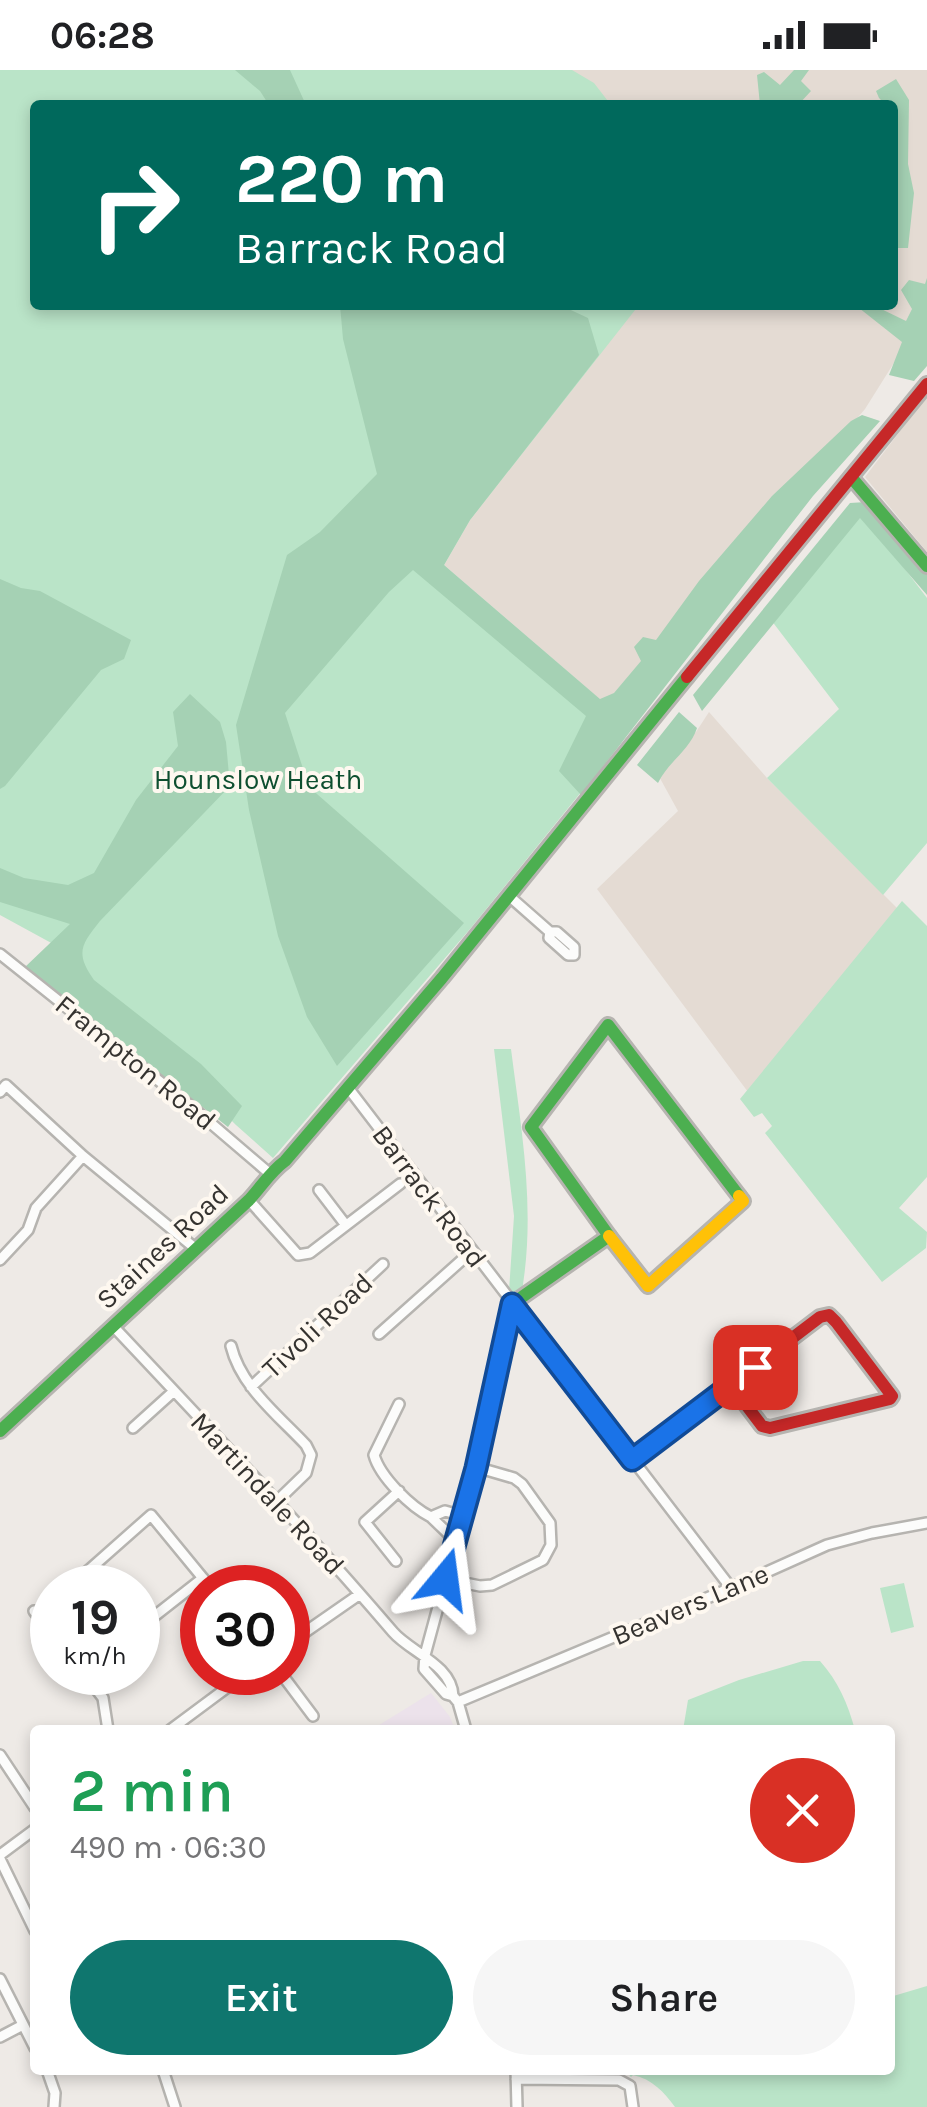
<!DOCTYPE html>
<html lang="en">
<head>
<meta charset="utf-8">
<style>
  body { margin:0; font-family:Karla,sans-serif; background:#f6f6f6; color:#202124; height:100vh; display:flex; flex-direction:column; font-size:38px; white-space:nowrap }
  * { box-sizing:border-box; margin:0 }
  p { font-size:32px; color:#757577 }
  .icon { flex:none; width:55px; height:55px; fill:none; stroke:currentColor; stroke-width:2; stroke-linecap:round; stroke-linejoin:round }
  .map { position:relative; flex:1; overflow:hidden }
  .sheet { position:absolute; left:30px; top:1655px; width:865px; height:350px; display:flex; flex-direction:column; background:#fff; border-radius:10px; box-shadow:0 5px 15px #0003 }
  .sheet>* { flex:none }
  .top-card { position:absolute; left:30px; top:30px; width:868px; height:210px; border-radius:10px; box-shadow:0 5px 15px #0003; background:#00695c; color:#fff; overflow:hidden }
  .speed { position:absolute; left:30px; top:1495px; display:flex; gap:20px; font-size:50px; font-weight:700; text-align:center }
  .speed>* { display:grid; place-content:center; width:130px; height:130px; border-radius:50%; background:#fff; box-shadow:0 5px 15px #0003; line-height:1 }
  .speed small { font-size:25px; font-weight:400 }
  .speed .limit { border:15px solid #d22; background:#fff; color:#111 }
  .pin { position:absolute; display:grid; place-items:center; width:85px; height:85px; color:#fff; margin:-42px; border-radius:20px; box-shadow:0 5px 15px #0006 }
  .me { position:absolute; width:110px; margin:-55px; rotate:16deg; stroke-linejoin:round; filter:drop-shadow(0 0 8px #0008) }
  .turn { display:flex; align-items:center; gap:35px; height:210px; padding:0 40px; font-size:45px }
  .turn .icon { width:130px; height:130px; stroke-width:2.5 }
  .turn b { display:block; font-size:70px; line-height:85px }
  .round { display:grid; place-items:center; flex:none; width:105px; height:105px; border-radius:52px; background:#f6f6f6 }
  .overview { display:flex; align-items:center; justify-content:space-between; height:170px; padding:0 40px }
  h1 { font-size:60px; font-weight:600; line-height:75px; color:#1e9e55 }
  .button { display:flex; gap:20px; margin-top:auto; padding:20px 40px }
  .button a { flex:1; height:115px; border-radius:60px; background:#0f766e; color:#fff; font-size:40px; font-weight:600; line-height:115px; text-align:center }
  .button a+a { background:#f6f6f6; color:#202124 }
  .status { display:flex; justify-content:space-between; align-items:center; height:70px; padding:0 50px; background:#fff; direction:ltr }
  .status svg { height:28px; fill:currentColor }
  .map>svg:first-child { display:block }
</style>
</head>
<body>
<div class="status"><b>06:28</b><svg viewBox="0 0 49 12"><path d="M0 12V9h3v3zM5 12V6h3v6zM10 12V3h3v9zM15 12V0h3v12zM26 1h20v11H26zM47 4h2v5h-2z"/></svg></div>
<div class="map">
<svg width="927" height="2037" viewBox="0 0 927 2037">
  <rect width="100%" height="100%" fill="#eeeae6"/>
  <path fill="#e4dbd3" d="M386,0H927V227L924,245L865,339L609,637L444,495L470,450L560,235H892V35H392Z
    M927,326V482L865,407Z
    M709,642L767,708L897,838L748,1022L597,819L678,741L656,701L696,662Z"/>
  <path fill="#ece2eb" d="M431,1623L450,1647L455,1660H371Z"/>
  <path fill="#bae4c8" d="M0,0H572L594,13L611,35H35V235H639L470,450L444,495L620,674L470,859L273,1088L236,1055L55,875L0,845Z
    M860,440L927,528V773L883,825L767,708L839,639L768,546Z
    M902,831L927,856V1107L899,1138L927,1162L926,1178L882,1212L765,1063L772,1056L762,1043L754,1047L740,1029Z
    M494,979H511C522,1065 537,1145 520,1232L509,1221L514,1146Z
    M904,1513L914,1557L891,1563L880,1518Z
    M803,1591H820C838,1611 848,1634 855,1660H683L688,1630L739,1610Z
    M927,1916V2037H675C664,2022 652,2009 633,2005L631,2007L625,2000H890V1927Z"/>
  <path fill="#a5d1b4" d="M235,0H290L306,35H269L260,21Z
    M794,0H809L801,11L811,21L798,35H760L757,5L764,2L780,15Z
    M896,9L909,30L908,94L914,123L908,178H893L892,90L894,89L892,35H886L879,28L876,21Z
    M927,208V296L914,311L889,305L902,272L859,238L861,235H873L906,251L912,239L901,220L909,210L925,214Z
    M340,235H560L588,248L599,285L470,450L444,495L600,629L614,623L641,591L634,577L643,567L656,570L699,511L772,426L851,351L862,345L880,351L813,426L581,725L559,701L586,646L413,500L389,522L285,643L309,717L464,853L337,996L307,947L278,866L249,740L236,655L287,485L320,462L377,404L343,269Z
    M866,432L927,505V525L860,448L702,641L693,625L850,433Z
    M0,509L21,518L40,521L131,570L124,589L101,600L5,716L0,719Z
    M190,624L220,652L226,672L230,716L100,851C81,875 75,883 94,910L201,994L242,1036L228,1057L24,898L70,854L0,832V798L24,808L68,815L94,803L136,730L178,676L173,642Z
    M679,642L697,658C690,680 668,692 658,713L637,695Z"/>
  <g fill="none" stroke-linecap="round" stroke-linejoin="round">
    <defs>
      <path id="street" d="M509,826L550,862
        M550,862H557L574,877V885H568L549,868Z
        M0,884L193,1038L269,1103
        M349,1019L731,1518
        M0,1022L6,1015L83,1086L196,1179
        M319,1120L345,1154
        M249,1130L298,1185L310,1183L400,1114
        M0,1190L28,1160L36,1138L83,1086
        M113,1256C208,1357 303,1457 393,1562C410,1582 452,1595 453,1626
        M379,1264L472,1181
        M231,1276C241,1317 279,1346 306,1375L311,1385L306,1403L276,1432
        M251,1317L383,1194
        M399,1334L374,1385C380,1407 411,1437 431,1447L445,1441L463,1446
        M133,1358L174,1321
        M431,1447L456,1471
        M396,1491L365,1452L399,1421
        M445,1509L480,1516L492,1515L543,1490L551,1475L550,1453L522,1414L514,1408L476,1397
        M80,1518L81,1507L151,1445L211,1518
        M34,1541L52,1565
        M138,1559L203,1508
        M288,1574L360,1524
        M83,1602L103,1628L108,1660
        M280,1602L313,1646
        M458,1632L731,1518L827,1475L872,1463L927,1453
        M170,1660L248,1602
        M466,1660L458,1632L453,1626L446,1624L424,1599L425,1585L476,1397L512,1234
        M0,1685L35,1738
        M0,1785L35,1759
        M0,1789L35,1861
        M0,1909L35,1978
        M0,1967L23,1955
        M47,2000L55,2023L54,2037
        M163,2000L175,2037
        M516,2000L517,2037
        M516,2009L619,2010L630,2016L633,2037"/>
      <path id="fast" d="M851,407L927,496
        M512,1234L609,1166L531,1057L608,955L739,1126
        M0,1361L249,1130C262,1116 270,1102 285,1091L442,908L687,607"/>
      <path id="slow" d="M609,1166L648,1216L743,1131L739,1126"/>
      <path id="jam" d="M687,607L927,314
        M632,1390L820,1247L829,1245L836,1252L892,1326L890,1329L770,1358L762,1356L731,1315"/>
    </defs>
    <use href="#street" stroke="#b6b4b0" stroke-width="14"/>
    <use href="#fast" stroke="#b6b4b0" stroke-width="18"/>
    <use href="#slow" stroke="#b6b4b0" stroke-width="18"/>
    <use href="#jam" stroke="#b6b4b0" stroke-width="18"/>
    <use href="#street" stroke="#fcfcfb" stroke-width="9"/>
    <use href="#fast" stroke="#4caf50" stroke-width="12"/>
    <use href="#slow" stroke="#ffc107" stroke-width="12"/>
    <use href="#jam" stroke="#c62828" stroke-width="12"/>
  </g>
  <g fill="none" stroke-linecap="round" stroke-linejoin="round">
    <defs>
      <path id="route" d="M445,1509L476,1398L512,1234L632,1390L755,1297"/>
    </defs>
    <use href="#route" stroke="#114b97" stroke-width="25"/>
    <use href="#route" stroke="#1a73e8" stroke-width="18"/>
  </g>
  <g text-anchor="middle" stroke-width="8" stroke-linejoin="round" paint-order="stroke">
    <g font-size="28" fill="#0e4f30" stroke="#fef8f0">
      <text x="258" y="719">Hounslow Heath</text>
    </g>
    <g font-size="28" fill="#353330" stroke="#fef8f0">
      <text transform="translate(136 992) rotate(39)" y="10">Frampton Road</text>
      <text transform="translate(430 1126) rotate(53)" y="10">Barrack Road</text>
      <text transform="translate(162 1176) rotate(-43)" y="10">Staines Road</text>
      <text transform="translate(317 1255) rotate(-43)" y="10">Tivoli Road</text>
      <text transform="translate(268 1423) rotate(47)" y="10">Martindale Road</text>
      <text transform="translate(690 1534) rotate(-23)" y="10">Beavers Lane</text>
    </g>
  </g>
</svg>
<div class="speed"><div>19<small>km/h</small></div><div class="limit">30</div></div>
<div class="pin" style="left:755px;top:1297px;background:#d93025"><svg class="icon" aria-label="arrive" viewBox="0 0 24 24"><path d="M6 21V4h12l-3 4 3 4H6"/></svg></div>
<svg class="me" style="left:445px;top:1509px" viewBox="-20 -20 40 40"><path d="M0-17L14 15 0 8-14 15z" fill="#1a73e8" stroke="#fff" stroke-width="4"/></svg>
<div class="top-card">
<div class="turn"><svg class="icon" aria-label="right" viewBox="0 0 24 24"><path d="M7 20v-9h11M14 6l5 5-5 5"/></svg><div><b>220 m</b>Barrack Road</div></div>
</div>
<section class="sheet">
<div class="overview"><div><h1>2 min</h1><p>490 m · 06:30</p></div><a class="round" style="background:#d93025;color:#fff"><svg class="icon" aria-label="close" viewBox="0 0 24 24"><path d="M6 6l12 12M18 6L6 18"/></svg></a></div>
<div class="button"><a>Exit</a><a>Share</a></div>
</section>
</div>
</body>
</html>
